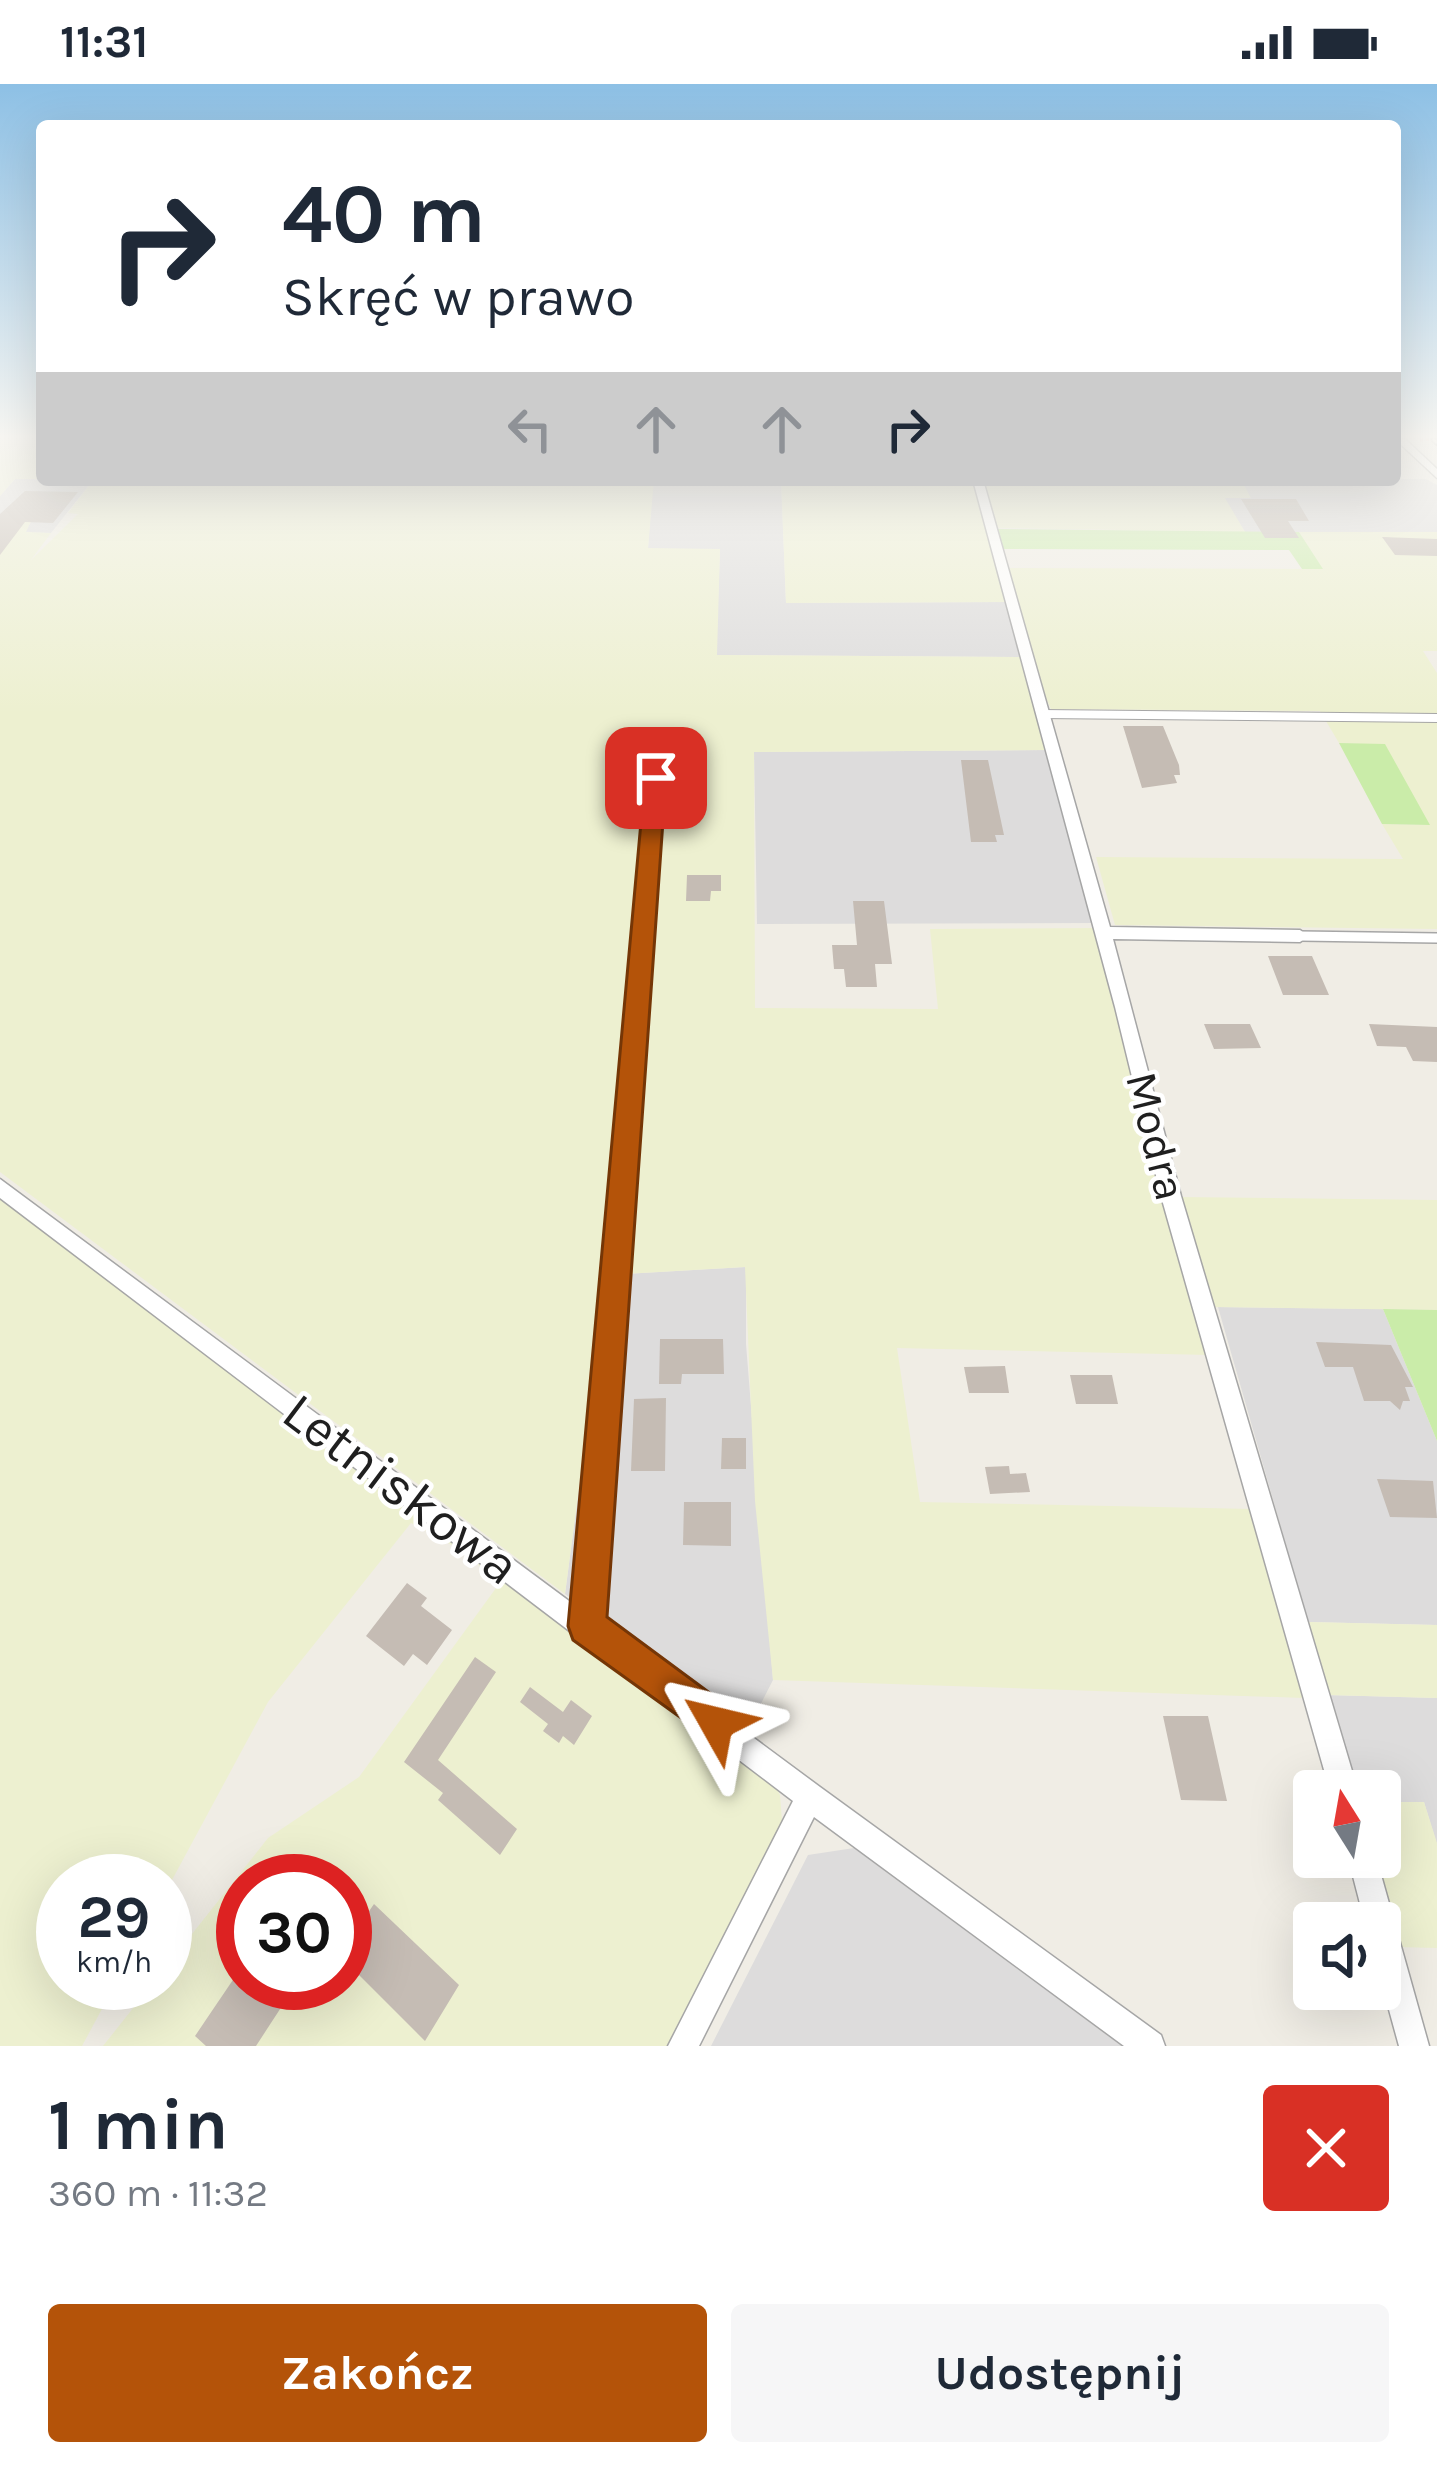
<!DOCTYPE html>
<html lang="pl">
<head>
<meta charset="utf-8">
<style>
  body { margin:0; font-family:Karla,sans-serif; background:#f6f6f7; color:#1f2937; height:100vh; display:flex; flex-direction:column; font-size:45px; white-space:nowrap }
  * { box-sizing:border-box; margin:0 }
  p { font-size:39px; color:#747a83 }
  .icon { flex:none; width:66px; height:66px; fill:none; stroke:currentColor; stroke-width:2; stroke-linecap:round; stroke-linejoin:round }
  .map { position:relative; height:1962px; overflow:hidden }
  .side { display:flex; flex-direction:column; background:#fff; flex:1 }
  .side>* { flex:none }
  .top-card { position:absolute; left:36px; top:36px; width:1365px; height:366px; border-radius:12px; box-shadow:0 12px 48px #0002; background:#fff; color:#1f2937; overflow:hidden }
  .needle { width:78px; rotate:349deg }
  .tools { position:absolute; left:1293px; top:1686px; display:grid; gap:24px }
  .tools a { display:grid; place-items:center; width:108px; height:108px; border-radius:12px; background:#fff; box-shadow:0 12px 48px #0002; font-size:60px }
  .speed { position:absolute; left:36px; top:1770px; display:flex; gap:24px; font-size:60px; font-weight:700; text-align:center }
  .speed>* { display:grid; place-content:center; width:156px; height:156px; border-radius:50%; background:#fff; box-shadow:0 12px 48px #0002; line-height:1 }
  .speed small { font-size:30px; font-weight:400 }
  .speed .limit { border:18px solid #d22; background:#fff; color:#111 }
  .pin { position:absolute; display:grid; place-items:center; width:102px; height:102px; color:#fff; margin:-51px; border-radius:24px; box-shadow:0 6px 18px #0006 }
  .me { position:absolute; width:132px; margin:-66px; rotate:307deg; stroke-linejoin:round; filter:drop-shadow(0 0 9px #0008) }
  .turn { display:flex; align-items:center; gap:42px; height:252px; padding:0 48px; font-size:54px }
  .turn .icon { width:156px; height:156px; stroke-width:2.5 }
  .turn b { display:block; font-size:84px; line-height:102px }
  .lanes { display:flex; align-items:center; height:114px; padding:0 48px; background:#0003; justify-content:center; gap:60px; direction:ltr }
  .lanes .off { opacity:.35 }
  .round { display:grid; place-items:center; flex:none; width:126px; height:126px; border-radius:12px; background:#f6f6f7 }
  .headline { display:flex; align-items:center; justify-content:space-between; height:204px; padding:0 48px }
  h1 { font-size:72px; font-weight:700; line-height:90px }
  .primary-button { display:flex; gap:24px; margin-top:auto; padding:24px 48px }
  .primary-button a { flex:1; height:138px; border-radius:12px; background:#b45309; color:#fff; font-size:48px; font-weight:700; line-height:138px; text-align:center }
  .primary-button a+a { background:#f6f6f7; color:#1f2937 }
  .status { display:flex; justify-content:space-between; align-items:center; height:84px; padding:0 60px; background:#fff; direction:ltr }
  .status svg { height:33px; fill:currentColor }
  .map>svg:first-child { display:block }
</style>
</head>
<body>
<div class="status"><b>11:31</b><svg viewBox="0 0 49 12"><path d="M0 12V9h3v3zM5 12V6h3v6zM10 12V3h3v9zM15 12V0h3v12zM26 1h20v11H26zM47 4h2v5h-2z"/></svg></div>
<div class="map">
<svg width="1437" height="1962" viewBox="0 0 1437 1962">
  <rect width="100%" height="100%" fill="#f0ede5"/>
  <path fill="#dddcdc" d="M15,395L93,396L51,449L25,448L32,436L0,434V412Z
    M1395,395H1426L1437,401V448H1245L1224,414H1250L1243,401Z
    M636,396H781L786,519L1008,518L1021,573L716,571L720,466L648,465L653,396Z
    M1048,666L1096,839L757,840L754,668Z
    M746,1183V1260L773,1596L748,1645L565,1510L607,1191Z
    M1218,1223L1383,1225L1437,1357V1541L1308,1538Z
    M1327,1611L1437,1614V1761L1424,1718H1380V1707H1352Z
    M854,1764L1122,1962H711L808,1771Z"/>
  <path fill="#edf0d0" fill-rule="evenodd" d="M0,355H42V395H15L0,412Z
    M93,396H654L648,464L720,465L717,571L1021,573L1048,666L754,668L755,924L938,925L930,845L1099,844L1211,1271L897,1264L920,1418L1253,1425L1304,1614L773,1596L755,1417L745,1183L607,1191L565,1510L0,1088V434L32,435L26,448L51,449L31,476L78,430L68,429Z
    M781,396L975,397L1008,518L786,519Z
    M981,396H1392L1244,401L1251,414H1225L1245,448L995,444Z
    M1299,448H1437V567H1423L1437,589V845L1115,841L1096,773L1403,775L1382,740L1429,741L1385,661L1339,659L1320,627L1051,625L1027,573L1005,484L1321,485Z
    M1177,1113L1437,1116V1226L1210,1223Z
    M0,1114L773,1697L780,1711L782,1737L667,1962H103L153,1899H165V1884L268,1754L359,1693L496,1504L472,1472L411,1439L268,1618L165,1809V1797H63V1899H116L82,1962H0ZM243,1797H345V1899H243Z
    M1308,1538L1437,1541V1614L1327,1611Z
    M1380,1718H1424L1437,1759V1864L1395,1863L1370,1773H1380Z"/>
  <path fill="#caeca9" d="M995,445L1299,448L1323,485H1302L1289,466L999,465Z
    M1339,659L1385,660L1430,741L1382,740Z
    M1383,1225L1437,1226V1357Z"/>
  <path fill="#c5bcb4" d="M25,407L78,408L53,439L25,438L0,471V430Z
    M1241,415H1296L1309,437H1288L1299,454H1265Z
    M1382,453L1437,455V472L1395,471Z
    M1123,642H1163L1179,681L1180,691H1174L1177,699L1142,704Z
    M961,676H988L1004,751H995L997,758H971Z
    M687,791H721V807H711L710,817H686Z
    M853,817H884L892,880H875L877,903H846L844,885H834L832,861H857Z
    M1268,872H1312L1329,911H1283Z
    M1204,940H1250L1261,964L1214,965Z
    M1369,940L1437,943V978L1413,977L1406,963L1377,962Z
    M660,1255H723L724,1290H682L681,1300H659Z
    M1316,1258L1391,1261L1413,1303H1405L1410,1317H1403L1400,1326L1390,1317H1364L1353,1283H1325Z
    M1005,1282L1009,1309H969L964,1283Z
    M1070,1291H1112L1118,1320H1076Z
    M666,1314L665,1387H631L634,1315Z
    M722,1354H746V1385H721Z
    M1009,1382L1010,1390L1026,1389L1030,1408L990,1410L985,1383Z
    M1377,1395L1433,1397L1437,1434L1390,1433Z
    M684,1418H731V1462L683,1461Z
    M407,1499L427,1514L421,1522L452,1546L427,1581L413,1570L404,1582L366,1552Z
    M475,1573L496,1588L438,1676L517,1745L500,1771L438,1716L443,1709L404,1678Z
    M530,1603L563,1628L571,1616L592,1632L574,1661L563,1652L559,1659L543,1647L548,1640L520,1618Z
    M1163,1632H1208L1227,1717L1181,1716Z
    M374,1820L459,1901L425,1957L345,1877V1862Z
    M243,1881V1899H297L256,1962H206L195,1952Z"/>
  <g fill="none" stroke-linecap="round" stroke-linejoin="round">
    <defs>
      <path id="service-far3" d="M1041,630L1437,634
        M648,794L656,694"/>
      <path id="service-far2" d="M1300,852L1437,854
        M623,1099L648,791"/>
      <path id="service-far1" d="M592,1483L623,1096"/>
      <path id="service" d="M587,1538L592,1480"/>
      <path id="minor" d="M1395,355H1405L1437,385V394Z
        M973,396H983L1110,843L1300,846L1308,852L1300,858L1113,855L1181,1112L1358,1707H1330L1161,1112L1115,923Z
        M0,1095L820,1703L1161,1951L1165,1962H1124L814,1733L699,1962H668L793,1717L0,1114Z
        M1348,1773H1376L1429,1962H1399L1380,1893V1839H1365Z"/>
    </defs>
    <use href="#service-far3" stroke="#a6a6a6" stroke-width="10"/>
    <use href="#service-far2" stroke="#a6a6a6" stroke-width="12"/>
    <use href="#service-far1" stroke="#a6a6a6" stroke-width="14"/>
    <use href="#service" stroke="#a6a6a6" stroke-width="16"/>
    <use href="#minor" stroke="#a6a6a6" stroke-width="3"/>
    <path stroke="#ff7768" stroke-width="3" stroke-dasharray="3 3" stroke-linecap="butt" d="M1420,356L1435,355"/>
    <use href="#service-far3" stroke="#fff" stroke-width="8"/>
    <use href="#service-far2" stroke="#fff" stroke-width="9"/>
    <use href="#service-far1" stroke="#fff" stroke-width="10"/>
    <use href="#service" stroke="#fff" stroke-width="14"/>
    <use href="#minor" fill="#fff" fill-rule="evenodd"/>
    <defs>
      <path id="rail" d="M1433,355L1437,359"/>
    </defs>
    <use href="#rail" stroke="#6d6d6d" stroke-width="6"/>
    <use href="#rail" stroke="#fff" stroke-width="3" stroke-dasharray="10" stroke-linecap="butt"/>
  </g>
  <linearGradient id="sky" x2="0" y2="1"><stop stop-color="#8dc0e5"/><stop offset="0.56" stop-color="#f8f7f3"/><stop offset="1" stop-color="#f8f7f3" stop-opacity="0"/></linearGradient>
  <rect width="1437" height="630" fill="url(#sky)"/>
  <path fill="#b45309" stroke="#753606" stroke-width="3" d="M656,688L666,694L607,1533L730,1624L736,1639L730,1653L716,1659L573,1556L568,1542L645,694Z"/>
  <g text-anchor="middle" stroke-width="9" stroke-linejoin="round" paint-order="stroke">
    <g font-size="45" fill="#1f1f1f" stroke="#fff">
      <text transform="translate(1157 1052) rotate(76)" y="16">Modra</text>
    </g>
    <g font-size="54" fill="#1f1f1f" stroke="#fff">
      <text transform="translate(402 1404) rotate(37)" y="19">Letniskowa</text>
    </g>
  </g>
</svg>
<div class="tools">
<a><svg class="needle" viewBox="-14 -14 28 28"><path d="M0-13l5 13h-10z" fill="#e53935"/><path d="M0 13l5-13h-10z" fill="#747a83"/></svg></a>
<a><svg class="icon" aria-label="sound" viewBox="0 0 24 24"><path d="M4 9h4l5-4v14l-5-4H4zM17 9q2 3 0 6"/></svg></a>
</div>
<div class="speed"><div>29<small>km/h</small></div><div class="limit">30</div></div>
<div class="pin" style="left:656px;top:694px;background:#d93025"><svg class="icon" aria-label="arrive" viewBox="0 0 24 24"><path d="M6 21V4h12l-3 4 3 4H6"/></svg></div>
<svg class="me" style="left:716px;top:1639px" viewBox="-20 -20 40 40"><path d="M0-17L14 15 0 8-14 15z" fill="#b45309" stroke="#fff" stroke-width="4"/></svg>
<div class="top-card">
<div class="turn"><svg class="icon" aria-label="right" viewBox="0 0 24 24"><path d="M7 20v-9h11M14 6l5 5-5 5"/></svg><div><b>40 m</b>Skręć w prawo</div></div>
<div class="lanes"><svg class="icon off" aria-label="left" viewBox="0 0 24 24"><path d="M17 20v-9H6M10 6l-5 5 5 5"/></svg><svg class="icon off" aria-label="ahead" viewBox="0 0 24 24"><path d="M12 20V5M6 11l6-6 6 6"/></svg><svg class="icon off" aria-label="ahead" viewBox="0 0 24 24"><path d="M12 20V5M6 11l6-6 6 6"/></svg><svg class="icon" aria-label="right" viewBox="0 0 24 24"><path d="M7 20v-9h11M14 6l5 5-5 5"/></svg></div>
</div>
</div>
<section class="side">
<div class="headline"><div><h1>1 min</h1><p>360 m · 11:32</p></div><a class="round" style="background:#d93025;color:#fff"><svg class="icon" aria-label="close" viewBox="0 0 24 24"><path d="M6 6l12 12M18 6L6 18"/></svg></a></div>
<div class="primary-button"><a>Zakończ</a><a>Udostępnij</a></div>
</section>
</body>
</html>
